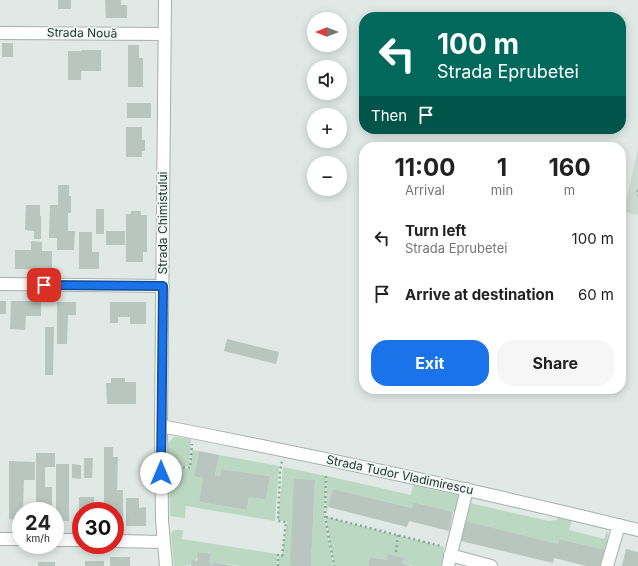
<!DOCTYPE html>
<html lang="en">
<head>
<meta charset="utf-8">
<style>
  body { margin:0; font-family:Inter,sans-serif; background:#f6f6f6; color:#222; height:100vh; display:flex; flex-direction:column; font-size:15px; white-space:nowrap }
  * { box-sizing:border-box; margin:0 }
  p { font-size:13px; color:#767676 }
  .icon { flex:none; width:22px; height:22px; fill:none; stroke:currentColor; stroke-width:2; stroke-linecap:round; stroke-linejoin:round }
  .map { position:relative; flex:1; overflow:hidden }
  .drawer { position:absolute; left:359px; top:142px; width:267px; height:252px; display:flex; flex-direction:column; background:#fff; border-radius:16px; box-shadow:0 2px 10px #0003 }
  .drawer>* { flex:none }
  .hud { position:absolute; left:359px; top:12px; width:267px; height:122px; border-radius:16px; box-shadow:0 2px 10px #0003; background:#00695c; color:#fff; overflow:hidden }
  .needle { width:26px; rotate:270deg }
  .fabs { position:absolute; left:307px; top:12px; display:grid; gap:8px }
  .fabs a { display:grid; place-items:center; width:40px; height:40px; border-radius:50%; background:#fff; box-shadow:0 2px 10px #0003; font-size:20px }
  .speed { position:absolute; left:12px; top:502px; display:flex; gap:8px; font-size:20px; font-weight:700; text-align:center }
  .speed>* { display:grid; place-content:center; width:52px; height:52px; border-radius:50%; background:#fff; box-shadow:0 2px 10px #0003; line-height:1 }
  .speed small { font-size:10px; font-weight:400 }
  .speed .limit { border:6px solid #d22; background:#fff; color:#111 }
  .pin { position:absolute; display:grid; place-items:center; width:34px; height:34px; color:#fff; margin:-17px; border-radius:8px; box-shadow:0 2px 6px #0006 }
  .me { position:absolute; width:44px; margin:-22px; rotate:0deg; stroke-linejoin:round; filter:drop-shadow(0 0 3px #0008) }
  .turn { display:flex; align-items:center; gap:14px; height:84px; padding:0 12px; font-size:18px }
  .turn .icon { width:52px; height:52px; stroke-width:2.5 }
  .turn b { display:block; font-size:28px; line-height:34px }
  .then { display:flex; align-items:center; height:38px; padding:0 12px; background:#0003; gap:8px; font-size:15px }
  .eta { display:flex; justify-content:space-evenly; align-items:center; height:68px; text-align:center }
  .eta b { font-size:24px; font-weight:700; line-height:28px }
  .button { display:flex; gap:8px; margin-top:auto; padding:8px 12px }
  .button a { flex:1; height:46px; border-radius:16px; background:#1a73e8; color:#fff; font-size:16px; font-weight:700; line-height:46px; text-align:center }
  .button a+a { background:#f6f6f6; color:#222 }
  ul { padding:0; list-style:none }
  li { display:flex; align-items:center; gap:12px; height:56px; padding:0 12px }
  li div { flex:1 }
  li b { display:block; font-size:15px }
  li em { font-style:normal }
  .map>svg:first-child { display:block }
</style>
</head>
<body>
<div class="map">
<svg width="638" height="566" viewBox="0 0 638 566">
  <rect width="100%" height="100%" fill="#e0e9e5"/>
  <path fill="#ced9d3" d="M638,148V215L624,212Z"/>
  <path fill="#bbd8c2" d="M175,437L191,439L189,467L167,463C167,453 164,443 175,437Z
    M192,450L199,451L194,476L203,478L199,502L247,510L249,497L266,500L270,476L222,469L220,476L215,475L219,455L279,466L275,521L186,506L185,518L170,516L169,465L190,469Z
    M283,467L326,476L324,515L333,566H311L315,480L290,566H278L279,556H282L287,521L278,520Z
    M327,476L411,495L413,485L458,495L460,496L459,509L453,512L413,502L412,508L333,489L326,515Z
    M470,503L548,521L557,520L558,515L572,519L569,530L604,539L607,530L608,535L606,550L559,539L558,544L466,521Z
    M326,517L398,536L396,551L399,536L444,547L443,557L441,566H414L402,563L403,558L388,554L387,560L370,557L368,566H334Z
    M174,530H183L182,539L277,554V566H241L214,562V564L209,563L210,554L199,552C195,566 191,566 174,566L171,533Z"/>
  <path fill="#b9c6c0" d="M58,0H71V9H58Z
    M105,0H121V5H127V18H106Z
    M2,43H13V57H2Z
    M128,45H139V58H143V87H128Z
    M81,50H101V71H81V80H68V51H81Z
    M127,103H151V118H127Z
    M126,127H142V140H145V151H142V157H126Z
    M58,185H69V196H71V213H68V231H75L74,250H57V238H49L50,205H58Z
    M26,205H40V216H41V239H34V231L25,230Z
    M96,209H104V234H96Z
    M131,211H141V215H147V252H143V262H126V214H131Z
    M106,231H125V245H106Z
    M79,232H92V252H99V269H79Z
    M31,241L42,242V251H52V270L15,269V250H31Z
    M0,301H6V314H0Z
    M11,301H41V316H26L25,330L10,329Z
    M57,302H76V315H68L67,344H57Z
    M110,302H146V324H130V317H118V323H110Z
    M45,327H54L53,375H45Z
    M227,339L279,352L276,364L224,351Z
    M111,378H125V382H136V404H107L106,383H111Z
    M104,447H113V457H118L117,490H123V525H115V511H104Z
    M199,451L219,455L215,475L220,476L221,469L270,476L266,500L249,497L247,510L199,502L203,478L194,476Z
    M36,453H55V467H45V487H52V509H44V511H36Z
    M84,458H93L92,478H84Z
    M9,461L35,462V480H24L23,511H21V520L9,519Z
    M56,464H69V521H56Z
    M72,464L81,465V479L72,478Z
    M294,479L315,480L311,566H290Z
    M333,489L412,508L413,502L453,512L449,531L409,521L407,527L328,507Z
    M79,497H94V509H100V511H81V525H79Z
    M126,498H139V508L146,507V526H126Z
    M466,521L558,544L559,539L606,550L601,566H586L554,558L553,563L461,541Z
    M626,549L638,552V566H622Z
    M198,552L211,554L209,563L214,564V562L234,566H191L192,560L197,561Z
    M388,554L404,558L402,563L411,566H368L370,557L387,560Z
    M110,557H130V566H110Z
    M85,561H104V566H85Z
    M38,562H55V566H38Z"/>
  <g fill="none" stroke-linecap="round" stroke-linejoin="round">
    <defs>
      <path id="minor" d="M165,0L161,426L162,520L166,566
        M0,33L165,34
        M0,284L163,286
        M161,426C321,457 480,491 638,530
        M0,539H21
        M55,540H81
        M115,541L164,542
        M450,555L491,566
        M448,566L467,489
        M607,566L619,525"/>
    </defs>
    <use href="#minor" stroke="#a4b0ab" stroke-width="14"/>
    <path stroke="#84a99c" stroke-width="2.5" stroke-dasharray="2 3" stroke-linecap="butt" d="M638,190V196
      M173,466L190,468L192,444
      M326,476L325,516L334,566
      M326,517L441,546
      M396,552L398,535
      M278,566V555L282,556L286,522L278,521L280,471L282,461"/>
    <use href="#minor" stroke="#fff" stroke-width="12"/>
  </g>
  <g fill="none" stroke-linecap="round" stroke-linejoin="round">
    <defs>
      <path id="route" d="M44,285L163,286L161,473"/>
    </defs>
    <use href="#route" stroke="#114b97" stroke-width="10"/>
    <use href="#route" stroke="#1a73e8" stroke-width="7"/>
  </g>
  <g text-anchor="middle" stroke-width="3.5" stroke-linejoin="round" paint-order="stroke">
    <g font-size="12" fill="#233731" stroke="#f0f6f3">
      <text transform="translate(82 33) rotate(1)" y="4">Strada Nouă</text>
      <text transform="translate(163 223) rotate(-90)" y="4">Strada Chimistului</text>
      <text transform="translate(400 475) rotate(12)" y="4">Strada Tudor Vladimirescu</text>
    </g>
  </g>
</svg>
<div class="fabs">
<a><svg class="needle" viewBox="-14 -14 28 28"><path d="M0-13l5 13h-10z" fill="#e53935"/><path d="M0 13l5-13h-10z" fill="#767676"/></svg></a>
<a><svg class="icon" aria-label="sound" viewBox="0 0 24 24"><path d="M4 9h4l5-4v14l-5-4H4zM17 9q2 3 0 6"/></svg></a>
<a>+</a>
<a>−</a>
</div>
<div class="speed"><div>24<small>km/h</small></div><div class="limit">30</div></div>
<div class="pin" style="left:44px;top:285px;background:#d93025"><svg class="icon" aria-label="arrive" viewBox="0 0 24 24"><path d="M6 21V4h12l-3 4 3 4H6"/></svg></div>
<svg class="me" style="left:161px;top:473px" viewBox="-20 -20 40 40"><circle r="19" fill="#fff"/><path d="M0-13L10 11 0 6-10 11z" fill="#1a73e8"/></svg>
<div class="hud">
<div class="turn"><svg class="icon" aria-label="left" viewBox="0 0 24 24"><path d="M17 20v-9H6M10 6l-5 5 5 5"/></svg><div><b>100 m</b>Strada Eprubetei</div></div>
<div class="then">Then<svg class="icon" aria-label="arrive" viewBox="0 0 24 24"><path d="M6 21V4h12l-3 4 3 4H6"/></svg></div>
</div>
<section class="drawer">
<div class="eta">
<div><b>11:00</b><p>Arrival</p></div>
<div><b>1</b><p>min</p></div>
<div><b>160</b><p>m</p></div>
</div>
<ul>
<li><svg class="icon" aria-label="left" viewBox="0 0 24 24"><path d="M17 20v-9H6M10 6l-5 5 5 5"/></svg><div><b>Turn left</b><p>Strada Eprubetei</p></div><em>100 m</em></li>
<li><svg class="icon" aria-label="arrive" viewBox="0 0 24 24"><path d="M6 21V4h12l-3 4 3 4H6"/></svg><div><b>Arrive at destination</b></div><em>60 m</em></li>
</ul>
<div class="button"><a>Exit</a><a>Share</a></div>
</section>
</div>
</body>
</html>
